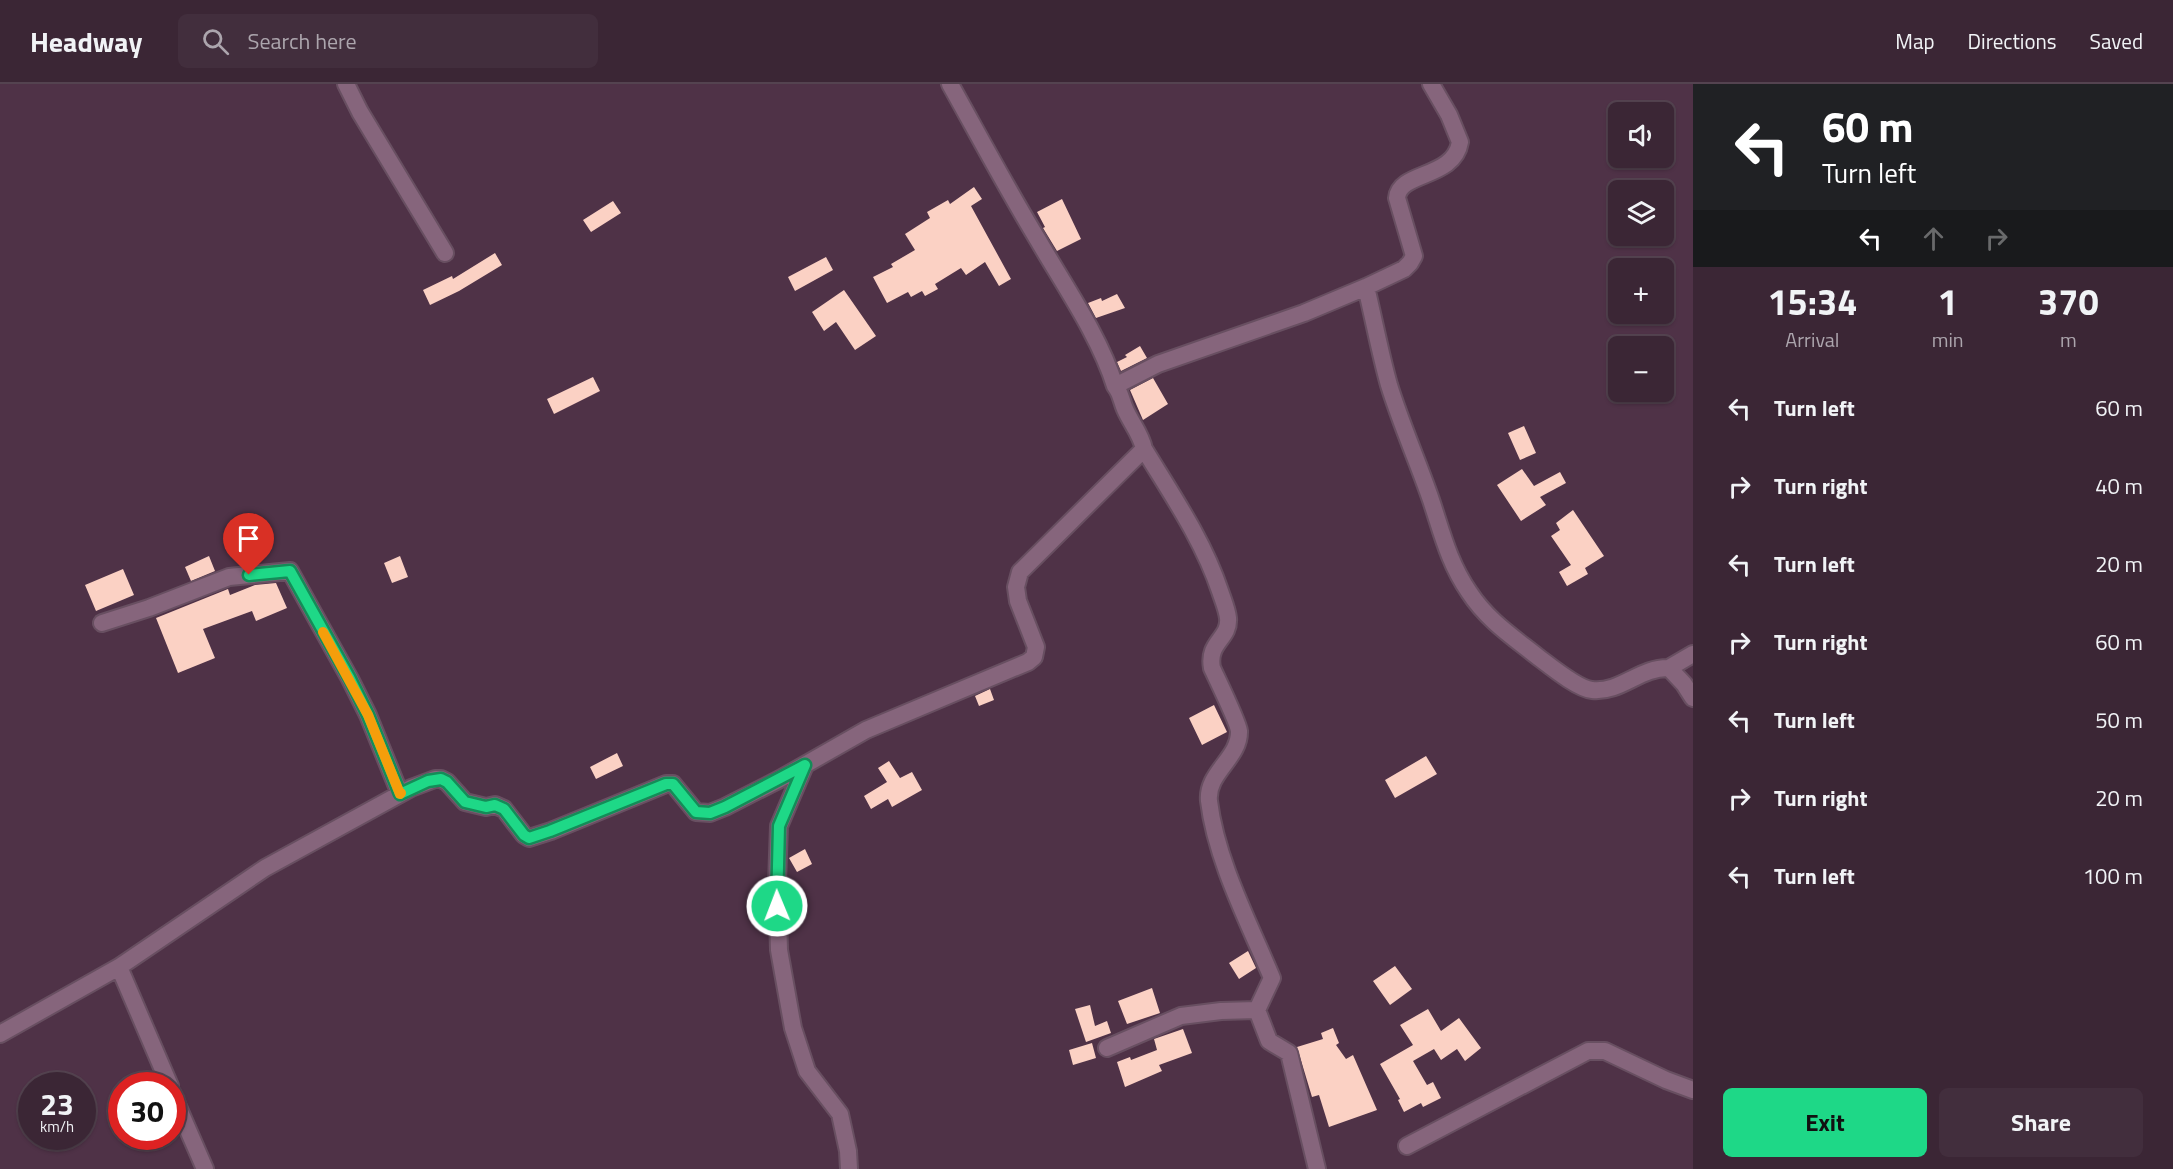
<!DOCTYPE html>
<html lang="en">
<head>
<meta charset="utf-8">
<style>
  body { margin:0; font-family:"Titillium Web",sans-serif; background:#422e3d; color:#f1f3f6; height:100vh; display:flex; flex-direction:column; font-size:22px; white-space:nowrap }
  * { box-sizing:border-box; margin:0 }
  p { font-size:20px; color:#aca5ad }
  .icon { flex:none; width:33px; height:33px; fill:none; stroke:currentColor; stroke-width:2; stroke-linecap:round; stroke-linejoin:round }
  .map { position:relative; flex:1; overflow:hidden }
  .drawer { display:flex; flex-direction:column; background:#3b2635; width:480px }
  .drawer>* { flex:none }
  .top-card { background:#202124; color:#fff; overflow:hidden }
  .controls { position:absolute; left:1608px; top:18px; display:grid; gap:12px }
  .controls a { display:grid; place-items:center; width:66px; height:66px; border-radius:9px; background:#3b2635; box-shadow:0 2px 4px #0004,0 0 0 2px #544350; font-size:30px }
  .speed { position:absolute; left:18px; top:988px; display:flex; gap:12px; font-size:30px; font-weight:700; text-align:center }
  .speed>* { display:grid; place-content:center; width:78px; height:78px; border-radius:50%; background:#3b2635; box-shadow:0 2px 4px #0004,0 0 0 2px #544350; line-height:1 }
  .speed small { font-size:15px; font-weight:400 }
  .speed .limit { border:9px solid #d22; background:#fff; color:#111 }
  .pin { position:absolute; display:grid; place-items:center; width:51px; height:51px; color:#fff; margin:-62px -26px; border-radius:50% 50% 50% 0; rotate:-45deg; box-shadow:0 0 6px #0007 }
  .pin .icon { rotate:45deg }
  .me { position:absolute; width:66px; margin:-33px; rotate:359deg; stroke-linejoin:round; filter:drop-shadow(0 0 4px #0008) }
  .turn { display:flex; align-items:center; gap:21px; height:126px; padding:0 30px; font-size:27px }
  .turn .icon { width:78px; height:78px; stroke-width:2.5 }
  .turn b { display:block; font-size:42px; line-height:51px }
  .lanes { display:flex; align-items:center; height:57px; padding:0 30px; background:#0003; justify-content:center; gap:30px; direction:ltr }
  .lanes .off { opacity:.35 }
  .eta { display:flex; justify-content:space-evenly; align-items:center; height:102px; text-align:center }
  .eta b { font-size:36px; font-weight:700; line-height:42px }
  .action { display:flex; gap:12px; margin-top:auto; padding:12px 30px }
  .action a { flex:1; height:69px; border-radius:9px; background:#1ed887; color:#111; font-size:24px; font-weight:700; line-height:69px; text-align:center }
  .action a+a { background:#422e3d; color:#f1f3f6 }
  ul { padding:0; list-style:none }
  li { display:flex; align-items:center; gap:18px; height:78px; padding:0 30px }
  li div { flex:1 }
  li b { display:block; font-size:22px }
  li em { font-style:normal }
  header { display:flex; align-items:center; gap:36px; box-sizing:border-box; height:84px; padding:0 30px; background:#3b2635; border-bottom:2px solid #544350 }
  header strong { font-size:28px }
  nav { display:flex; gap:33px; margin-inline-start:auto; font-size:21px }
  .search { width:420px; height:54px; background:#422e3d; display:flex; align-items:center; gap:15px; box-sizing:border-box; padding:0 21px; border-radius:9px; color:#aca5ad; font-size:22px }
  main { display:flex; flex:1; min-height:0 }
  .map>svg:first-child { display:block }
</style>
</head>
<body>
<header>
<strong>Headway</strong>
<div class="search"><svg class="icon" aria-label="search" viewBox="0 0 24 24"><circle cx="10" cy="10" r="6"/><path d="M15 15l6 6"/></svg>Search here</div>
<nav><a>Map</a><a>Directions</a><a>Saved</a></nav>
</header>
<main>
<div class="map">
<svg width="1693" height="1085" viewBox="0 0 1693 1085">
  <rect width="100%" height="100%" fill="#4f3247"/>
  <path fill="#fbd1c4" d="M974,103L982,115L971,122L1011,195L999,202L985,178L966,191L961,184L935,200L938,205L925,212L922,207L911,213L908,208L887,219L873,193L893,183L891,180L915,166L905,150L930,134L927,128L948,116L950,120Z
    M1062,115L1081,155L1057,167L1043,144L1045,143L1037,128Z
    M613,117L621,129L591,148L583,136Z
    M495,169L502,181L459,207L430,221L423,206L452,192L453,195Z
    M826,173L833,186L795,207L788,193Z
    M844,206L876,252L855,266L836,238L824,247L812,228Z
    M1117,210L1125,224L1096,234L1088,219L1101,214L1102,217Z
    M1140,262L1147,274L1121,287L1117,278L1127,273L1125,271Z
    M593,293L600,307L554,330L547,315Z
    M1153,294L1168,320L1143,336L1130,306Z
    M1524,342L1536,369L1520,376L1508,349Z
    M1522,385L1534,402L1560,388L1566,399L1540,413L1546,421L1521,437L1497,401Z
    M1573,426L1604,472L1585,484L1588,490L1567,502L1559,488L1571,481L1551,452L1560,446L1556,439Z
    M209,472L215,487L191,497L185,483Z
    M400,472L408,493L392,499L384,479Z
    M123,485L134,511L96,527L85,501Z
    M276,499L287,524L256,537L252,527L203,545L215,574L178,589L156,534L228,505L230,511L255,501Z
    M990,605L994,616L979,622L975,612Z
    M1214,621L1227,648L1202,661L1189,634Z
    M617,669L623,682L596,695L590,683Z
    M1426,672L1437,690L1395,714L1385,696Z
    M889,677L900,694L912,688L922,706L892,723L888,715L871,725L864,712L887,698L878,684Z
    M805,765L812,780L797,788L789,774Z
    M1248,867L1256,884L1239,895L1229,879Z
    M1395,882L1412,905L1390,921L1373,897Z
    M1152,904L1160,929L1127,940L1118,917Z
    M1090,921L1095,942L1107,937L1111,949L1086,958L1075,925Z
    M1428,925L1441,947L1459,934L1481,964L1465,977L1457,965L1441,976L1434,965L1413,977L1427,1001L1433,998L1441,1014L1423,1023L1421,1019L1404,1028L1398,1016L1400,1015L1380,980L1413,961L1400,941Z
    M1333,944L1339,959L1336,961L1346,975L1353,971L1377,1026L1329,1043L1319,1011L1312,1013L1297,963L1323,955L1321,949Z
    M1183,945L1192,969L1159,981L1162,987L1125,1003L1117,978L1130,973L1131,976L1157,966L1154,955Z
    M1092,959L1096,974L1073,981L1069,966Z"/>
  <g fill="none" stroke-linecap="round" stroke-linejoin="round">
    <defs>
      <path id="street" d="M346,0L360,28L445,169
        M950,0C979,52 1007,105 1038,156C1064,201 1100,253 1115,302
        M1366,203C1374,236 1380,269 1389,301C1401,340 1418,378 1431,416C1442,449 1449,479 1469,508C1487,536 1513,553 1538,573C1550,582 1578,605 1592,606C1621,609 1640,583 1669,584L1684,600L1693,614
        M1144,365C1172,411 1203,456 1220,507C1223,516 1227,525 1228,534C1230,555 1207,558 1212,584C1217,595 1238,638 1239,647C1240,674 1206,689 1209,717C1216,776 1249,839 1272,894L1257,926L1269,957L1289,969L1317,1085
        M102,539L149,524L229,493L290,487L350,595L368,631L400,710
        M1669,584L1693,570
        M805,681L779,742L777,799L779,866L793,944L807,987L840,1030L848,1067L849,1085
        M0,950L119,883
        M1107,964L1181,932L1221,927L1257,926
        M170,1002L119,883L265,784L411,704L435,695H441L447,698L465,718L486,723L495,721L504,725L524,751L529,754L551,747L666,700H673L696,728L710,729L725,723L780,695L866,646L1028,578L1034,573L1036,563L1018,517L1016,503L1020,488L1144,365C1141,350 1131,339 1125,325C1121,316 1121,309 1115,302L1158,280L1304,229L1366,203L1404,185L1410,179L1414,172L1397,114C1399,87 1454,95 1460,58L1449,31L1431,0
        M172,1009L205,1085
        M1407,1062L1588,967H1605L1666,996L1693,1006"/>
    </defs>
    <use href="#street" stroke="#684f61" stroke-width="20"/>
    <use href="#street" stroke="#86657c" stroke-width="16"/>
  </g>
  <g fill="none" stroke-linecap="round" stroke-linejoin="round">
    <defs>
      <path id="route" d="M249,491L290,487L350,595L368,631L400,710L428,697L441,695L447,698L465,718L486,723L495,721L504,725L524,751L529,754L550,747L666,700H673L696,728L710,729L725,723L805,681L779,742L777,822"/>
    </defs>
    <use href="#route" stroke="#148c58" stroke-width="15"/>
    <use href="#route" stroke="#1ed887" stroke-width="10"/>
    <path stroke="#f59e0b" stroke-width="10" d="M323,548L368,631L400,710L401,709"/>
  </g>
</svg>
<div class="controls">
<a><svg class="icon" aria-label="sound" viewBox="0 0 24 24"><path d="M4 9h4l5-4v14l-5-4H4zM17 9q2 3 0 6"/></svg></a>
<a><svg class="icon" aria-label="layers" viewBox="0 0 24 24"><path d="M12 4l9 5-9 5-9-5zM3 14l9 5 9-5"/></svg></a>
<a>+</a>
<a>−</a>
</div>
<div class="speed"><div>23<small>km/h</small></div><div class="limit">30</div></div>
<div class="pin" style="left:249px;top:491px;background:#d93025"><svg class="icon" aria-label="arrive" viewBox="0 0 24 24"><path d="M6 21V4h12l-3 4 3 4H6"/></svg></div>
<svg class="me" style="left:777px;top:822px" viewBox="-20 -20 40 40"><circle r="17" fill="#1ed887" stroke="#fff" stroke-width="3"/><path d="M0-11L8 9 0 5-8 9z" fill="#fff"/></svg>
</div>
<section class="drawer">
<div class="top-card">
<div class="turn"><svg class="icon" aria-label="left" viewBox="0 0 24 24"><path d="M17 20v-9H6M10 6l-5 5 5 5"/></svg><div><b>60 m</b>Turn left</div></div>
<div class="lanes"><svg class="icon" aria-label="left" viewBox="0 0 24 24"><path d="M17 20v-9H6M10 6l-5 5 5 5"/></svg><svg class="icon off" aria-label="ahead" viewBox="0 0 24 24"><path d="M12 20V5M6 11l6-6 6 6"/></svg><svg class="icon off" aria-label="right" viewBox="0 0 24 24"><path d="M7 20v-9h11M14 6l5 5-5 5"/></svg></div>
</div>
<div class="eta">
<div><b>15:34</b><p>Arrival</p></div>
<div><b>1</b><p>min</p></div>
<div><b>370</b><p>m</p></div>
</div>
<ul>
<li><svg class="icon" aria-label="left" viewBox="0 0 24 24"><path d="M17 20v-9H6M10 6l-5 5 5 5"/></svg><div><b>Turn left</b></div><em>60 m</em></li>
<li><svg class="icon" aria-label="right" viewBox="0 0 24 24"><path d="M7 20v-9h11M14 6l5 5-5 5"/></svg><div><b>Turn right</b></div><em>40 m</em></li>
<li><svg class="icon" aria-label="left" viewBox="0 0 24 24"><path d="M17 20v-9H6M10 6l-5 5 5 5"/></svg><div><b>Turn left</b></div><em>20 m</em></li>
<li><svg class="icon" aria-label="right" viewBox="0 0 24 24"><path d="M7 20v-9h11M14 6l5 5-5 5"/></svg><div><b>Turn right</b></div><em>60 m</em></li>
<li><svg class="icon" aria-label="left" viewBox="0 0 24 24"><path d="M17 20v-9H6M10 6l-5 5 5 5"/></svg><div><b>Turn left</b></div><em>50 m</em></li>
<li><svg class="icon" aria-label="right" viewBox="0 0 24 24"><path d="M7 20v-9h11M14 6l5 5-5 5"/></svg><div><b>Turn right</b></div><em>20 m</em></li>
<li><svg class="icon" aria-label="left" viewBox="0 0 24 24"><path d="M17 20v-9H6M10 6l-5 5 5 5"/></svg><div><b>Turn left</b></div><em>100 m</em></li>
</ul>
<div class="action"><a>Exit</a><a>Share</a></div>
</section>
</main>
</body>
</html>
